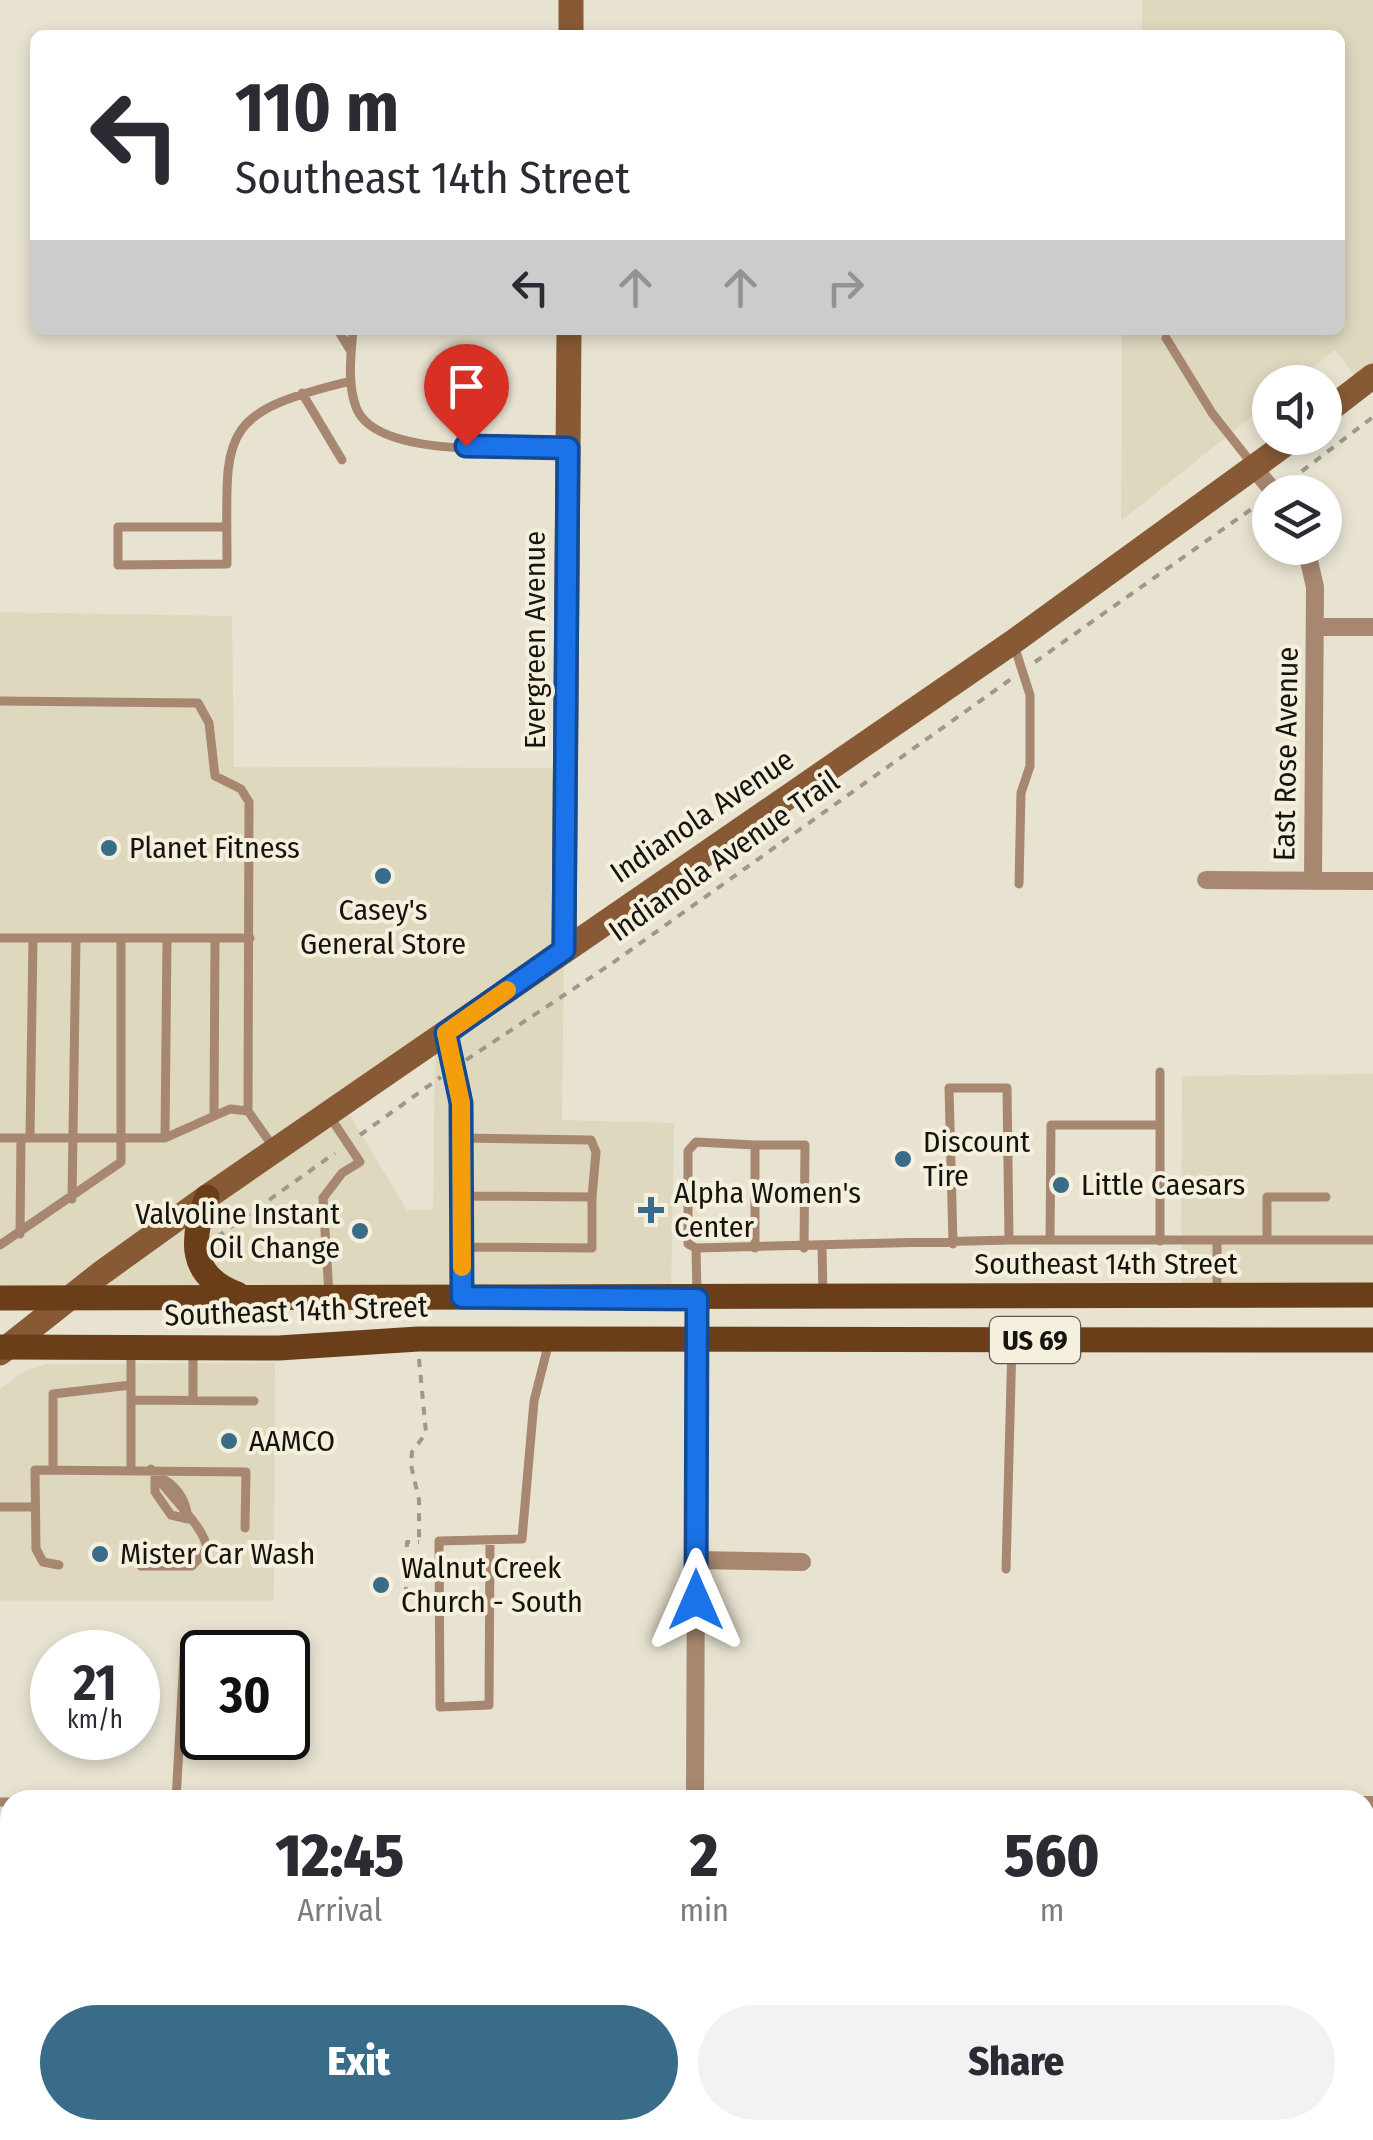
<!DOCTYPE html>
<html lang="en">
<head>
<meta charset="utf-8">
<style>
  body { margin:0; font-family:"Fira Sans Condensed",sans-serif; background:#f2f2f3; color:#2b2b33; height:100vh; display:flex; flex-direction:column; font-size:38px; white-space:nowrap }
  * { box-sizing:border-box; margin:0 }
  p { font-size:32px; color:#7c7c81 }
  .icon { flex:none; width:55px; height:55px; fill:none; stroke:currentColor; stroke-width:2; stroke-linecap:round; stroke-linejoin:round }
  .map { position:relative; flex:1; overflow:hidden }
  .drawer { position:absolute; left:0px; top:1790px; width:1375px; height:350px; display:flex; flex-direction:column; background:#fff; border-radius:30px 30px 0 0; box-shadow:0 5px 15px #0003 }
  .drawer>* { flex:none }
  .top-card { position:absolute; left:30px; top:30px; width:1315px; height:305px; border-radius:15px; box-shadow:0 5px 15px #0003; background:#fff; color:#2b2b33; overflow:hidden }
  .buttons { position:absolute; left:1252px; top:365px; display:grid; gap:20px }
  .buttons a { display:grid; place-items:center; width:90px; height:90px; border-radius:50%; background:#fff; box-shadow:0 5px 15px #0003; font-size:50px }
  .speed { position:absolute; left:30px; top:1630px; display:flex; gap:20px; font-size:50px; font-weight:700; text-align:center }
  .speed>* { display:grid; place-content:center; width:130px; height:130px; border-radius:50%; background:#fff; box-shadow:0 5px 15px #0003; line-height:1 }
  .speed small { font-size:25px; font-weight:400 }
  .speed .limit { border:5px solid #111; border-radius:15px; background:#fff; color:#111 }
  .pin { position:absolute; display:grid; place-items:center; width:85px; height:85px; color:#fff; margin:-102px -42px; border-radius:50% 50% 50% 0; rotate:-45deg; box-shadow:0 0 10px #0007 }
  .pin .icon { rotate:45deg }
  .me { position:absolute; width:110px; margin:-55px; rotate:0deg; stroke-linejoin:round; filter:drop-shadow(0 0 8px #0008) }
  .turn { display:flex; align-items:center; gap:35px; height:210px; padding:0 40px; font-size:45px }
  .turn .icon { width:130px; height:130px; stroke-width:2.5 }
  .turn b { display:block; font-size:70px; line-height:85px }
  .lanes { display:flex; align-items:center; height:95px; padding:0 40px; background:#0003; justify-content:center; gap:50px; direction:ltr }
  .lanes .off { opacity:.35 }
  .eta { display:flex; justify-content:space-evenly; align-items:center; height:170px; text-align:center }
  .eta b { font-size:60px; font-weight:800; line-height:70px }
  .primary-button { display:flex; gap:20px; margin-top:auto; padding:20px 40px }
  .primary-button a { flex:1; height:115px; border-radius:60px; background:#386c88; color:#fff; font-size:40px; font-weight:800; line-height:115px; text-align:center }
  .primary-button a+a { background:#f2f2f3; color:#2b2b33 }
  .map>svg:first-child { display:block }
</style>
</head>
<body>
<div class="map">
<svg width="1373" height="2140" viewBox="0 0 1373 2140">
  <rect width="100%" height="100%" fill="#e8e3d1"/>
  <path fill="#ded8bf" fill-rule="evenodd" d="M1142,0H1373V376L1362,385L1335,350L1294,382H1270V402L1121,521L1122,330H1340V35H1142Z
    M0,612L232,616L234,767L566,768L562,1120L674,1123L671,1298H0ZM435,1041L433,1210H407L343,1104Z
    M1373,1074V1295L1181,1296L1182,1076Z
    M275,1363L274,1601H0V1389L25,1371L46,1364Z
    M0,1905H10V2130H271V2140H0Z"/>
  <g fill="none" stroke-linecap="round" stroke-linejoin="round">
    <path stroke="#9c988a" stroke-width="4" stroke-dasharray="8 8" stroke-linecap="butt" d="M1289,481L1373,417
      M1035,662L1260,503
      M466,1060L611,964L1011,679
      M360,1135L441,1077
      M217,1237L335,1153
      M419,1359L426,1433L412,1452L411,1465L419,1500V1542
      M406,1595L407,1542H419
      M0,1908H10
      M264,2140V2130"/>
    <path stroke="#a7876f" stroke-width="9" d="M338,330L350,350
      M353,330C351,355 347,383 356,407C375,460 519,448 566,447
      M1166,338L1212,413L1253,465
      M302,393L342,460
      M227,527H118V565L227,564C227,433 214,414 351,381
      M1014,645L1030,695V766L1021,793L1019,884
      M0,701L198,703L209,723L215,776L241,789L249,802L248,1111
      M0,938H250
      M447,1036L461,1103L462,1293
      M1160,1072V1125
      M214,1115L215,938
      M0,1138H165L230,1109L248,1111L274,1148
      M30,1138L33,938
      M165,1138L167,938
      M461,1138L591,1140L596,1152L592,1197
      M461,1196L592,1197V1248L462,1247
      M72,1199L76,938
      M20,1234L21,1138
      M1050,1240L1051,1125H1160V1241
      M1267,1240V1197H1326
      M1217,1241V1293
      M953,1244L949,1088H1007L1009,1240
      M0,1245L121,1162V938
      M822,1247L823,1295
      M696,1248L688,1244V1151L696,1142L755,1145
      M755,1248V1145H805L804,1248
      M697,1293L696,1248L1009,1240H1373
      M329,1294L323,1198L342,1173L360,1162L330,1117
      M131,1400L254,1401
      M193,1400V1348
      M131,1469V1352
      M53,1470V1394L131,1385
      M155,1476C175,1482 186,1498 188,1519L171,1515L155,1492Z
      M0,1507H35
      M490,1540L489,1705L440,1707L439,1541L522,1539L534,1401L549,1342
      M59,1565L43,1562L36,1549L35,1470L246,1472L245,1528
      M141,1566H192L207,1549C205,1526 165,1492 151,1469
      M1006,1569L1012,1343
      M176,1800L184,1657L205,1651L247,1650
      M0,1802H10"/>
    <path stroke="#a7876f" stroke-width="18" d="M1254,468L1274,492
      M1306,548L1315,587L1313,881
      M1315,627H1373
      M1206,880L1373,881
      M697,1560L802,1562
      M695,1800L697,1299
      M1365,1805H1373
      M1365,2059H1373
      M695,2140V2130"/>
    <path stroke="#875a35" stroke-width="25" d="M571,35V0
      M1325,413L1373,376
      M564,950L569,330
      M0,1353L100,1274L207,1197L1013,642L1294,438"/>
    <path stroke="#693e18" stroke-width="25" d="M207,1197C190,1240 189,1276 237,1294
      M0,1298L1373,1295
      M0,1347L279,1348L418,1339L1373,1340"/>
  </g>
  <g fill="none" stroke-linecap="round" stroke-linejoin="round">
    <defs>
      <path id="route" d="M466,446L568,448L564,950L446,1033L461,1103L462,1297L697,1299L696,1600"/>
    </defs>
    <use href="#route" stroke="#114b97" stroke-width="25"/>
    <use href="#route" stroke="#1a73e8" stroke-width="18"/>
    <path stroke="#f59e0b" stroke-width="18" d="M462,1267L461,1103L446,1033L507,990"/>
  </g>
  <g fill="#386c88" stroke="#f5f0de" stroke-width="4">
    <circle cx="109" cy="848" r="10"/>
    <circle cx="383" cy="876" r="10"/>
    <circle cx="903" cy="1159" r="10"/>
    <circle cx="1061" cy="1185" r="10"/>
    <path d="M646 1195h10v10h10v10h-10v10h-10v-10h-10v-10h10z"/>
    <circle cx="360" cy="1231" r="10"/>
    <circle cx="229" cy="1441" r="10"/>
    <circle cx="100" cy="1554" r="10"/>
    <circle cx="381" cy="1585" r="10"/>
  </g>
  <g text-anchor="middle" stroke-width="8" stroke-linejoin="round" paint-order="stroke">
    <rect fill="#f5f0de" stroke="#59564c" stroke-width="2.5" x="990" y="1317" width="90" height="46" rx="8"/>
    <g font-size="28" font-weight="bold" fill="#16140e">
      <text x="1035" y="1350">US 69</text>
    </g>
    <g font-size="30" fill="#16140e" stroke="#f5f0de">
      <text transform="translate(535 640) rotate(-90)" y="10">Evergreen Avenue</text>
      <text transform="translate(1286 754) rotate(-89)" y="10">East Rose Avenue</text>
      <text transform="translate(702 816) rotate(-34)" y="10">Indianola Avenue</text>
      <text transform="translate(724 856) rotate(-35)" y="10">Indianola Avenue Trail</text>
      <text x="1106" y="1274">Southeast 14th Street</text>
      <text transform="translate(296 1311) rotate(-2)" y="10">Southeast 14th Street</text>
    </g>
    <g font-size="30" fill="#16140e" stroke="#f5f0de" text-anchor="start">
      <text x="129" y="858">Planet Fitness</text>
      <text x="383" y="920" text-anchor="middle">Casey's<tspan x="383" dy="34">General Store</tspan></text>
      <text x="923" y="1152">Discount<tspan x="923" dy="34">Tire</tspan></text>
      <text x="1081" y="1195">Little Caesars</text>
      <text x="674" y="1203">Alpha Women's<tspan x="674" dy="34">Center</tspan></text>
      <text x="340" y="1224" text-anchor="end">Valvoline Instant<tspan x="340" dy="34">Oil Change</tspan></text>
      <text x="249" y="1451">AAMCO</text>
      <text x="120" y="1564">Mister Car Wash</text>
      <text x="401" y="1578">Walnut Creek<tspan x="401" dy="34">Church - South</tspan></text>
    </g>
  </g>
</svg>
<div class="buttons">
<a><svg class="icon" aria-label="sound" viewBox="0 0 24 24"><path d="M4 9h4l5-4v14l-5-4H4zM17 9q2 3 0 6"/></svg></a>
<a><svg class="icon" aria-label="layers" viewBox="0 0 24 24"><path d="M12 4l9 5-9 5-9-5zM3 14l9 5 9-5"/></svg></a>
</div>
<div class="speed"><div>21<small>km/h</small></div><div class="limit">30</div></div>
<div class="pin" style="left:466px;top:446px;background:#d93025"><svg class="icon" aria-label="arrive" viewBox="0 0 24 24"><path d="M6 21V4h12l-3 4 3 4H6"/></svg></div>
<svg class="me" style="left:696px;top:1600px" viewBox="-20 -20 40 40"><path d="M0-17L14 15 0 8-14 15z" fill="#1a73e8" stroke="#fff" stroke-width="4"/></svg>
<div class="top-card">
<div class="turn"><svg class="icon" aria-label="left" viewBox="0 0 24 24"><path d="M17 20v-9H6M10 6l-5 5 5 5"/></svg><div><b>110 m</b>Southeast 14th Street</div></div>
<div class="lanes"><svg class="icon" aria-label="left" viewBox="0 0 24 24"><path d="M17 20v-9H6M10 6l-5 5 5 5"/></svg><svg class="icon off" aria-label="ahead" viewBox="0 0 24 24"><path d="M12 20V5M6 11l6-6 6 6"/></svg><svg class="icon off" aria-label="ahead" viewBox="0 0 24 24"><path d="M12 20V5M6 11l6-6 6 6"/></svg><svg class="icon off" aria-label="right" viewBox="0 0 24 24"><path d="M7 20v-9h11M14 6l5 5-5 5"/></svg></div>
</div>
<section class="drawer">
<div class="eta">
<div><b>12:45</b><p>Arrival</p></div>
<div><b>2</b><p>min</p></div>
<div><b>560</b><p>m</p></div>
</div>
<div class="primary-button"><a>Exit</a><a>Share</a></div>
</section>
</div>
</body>
</html>
